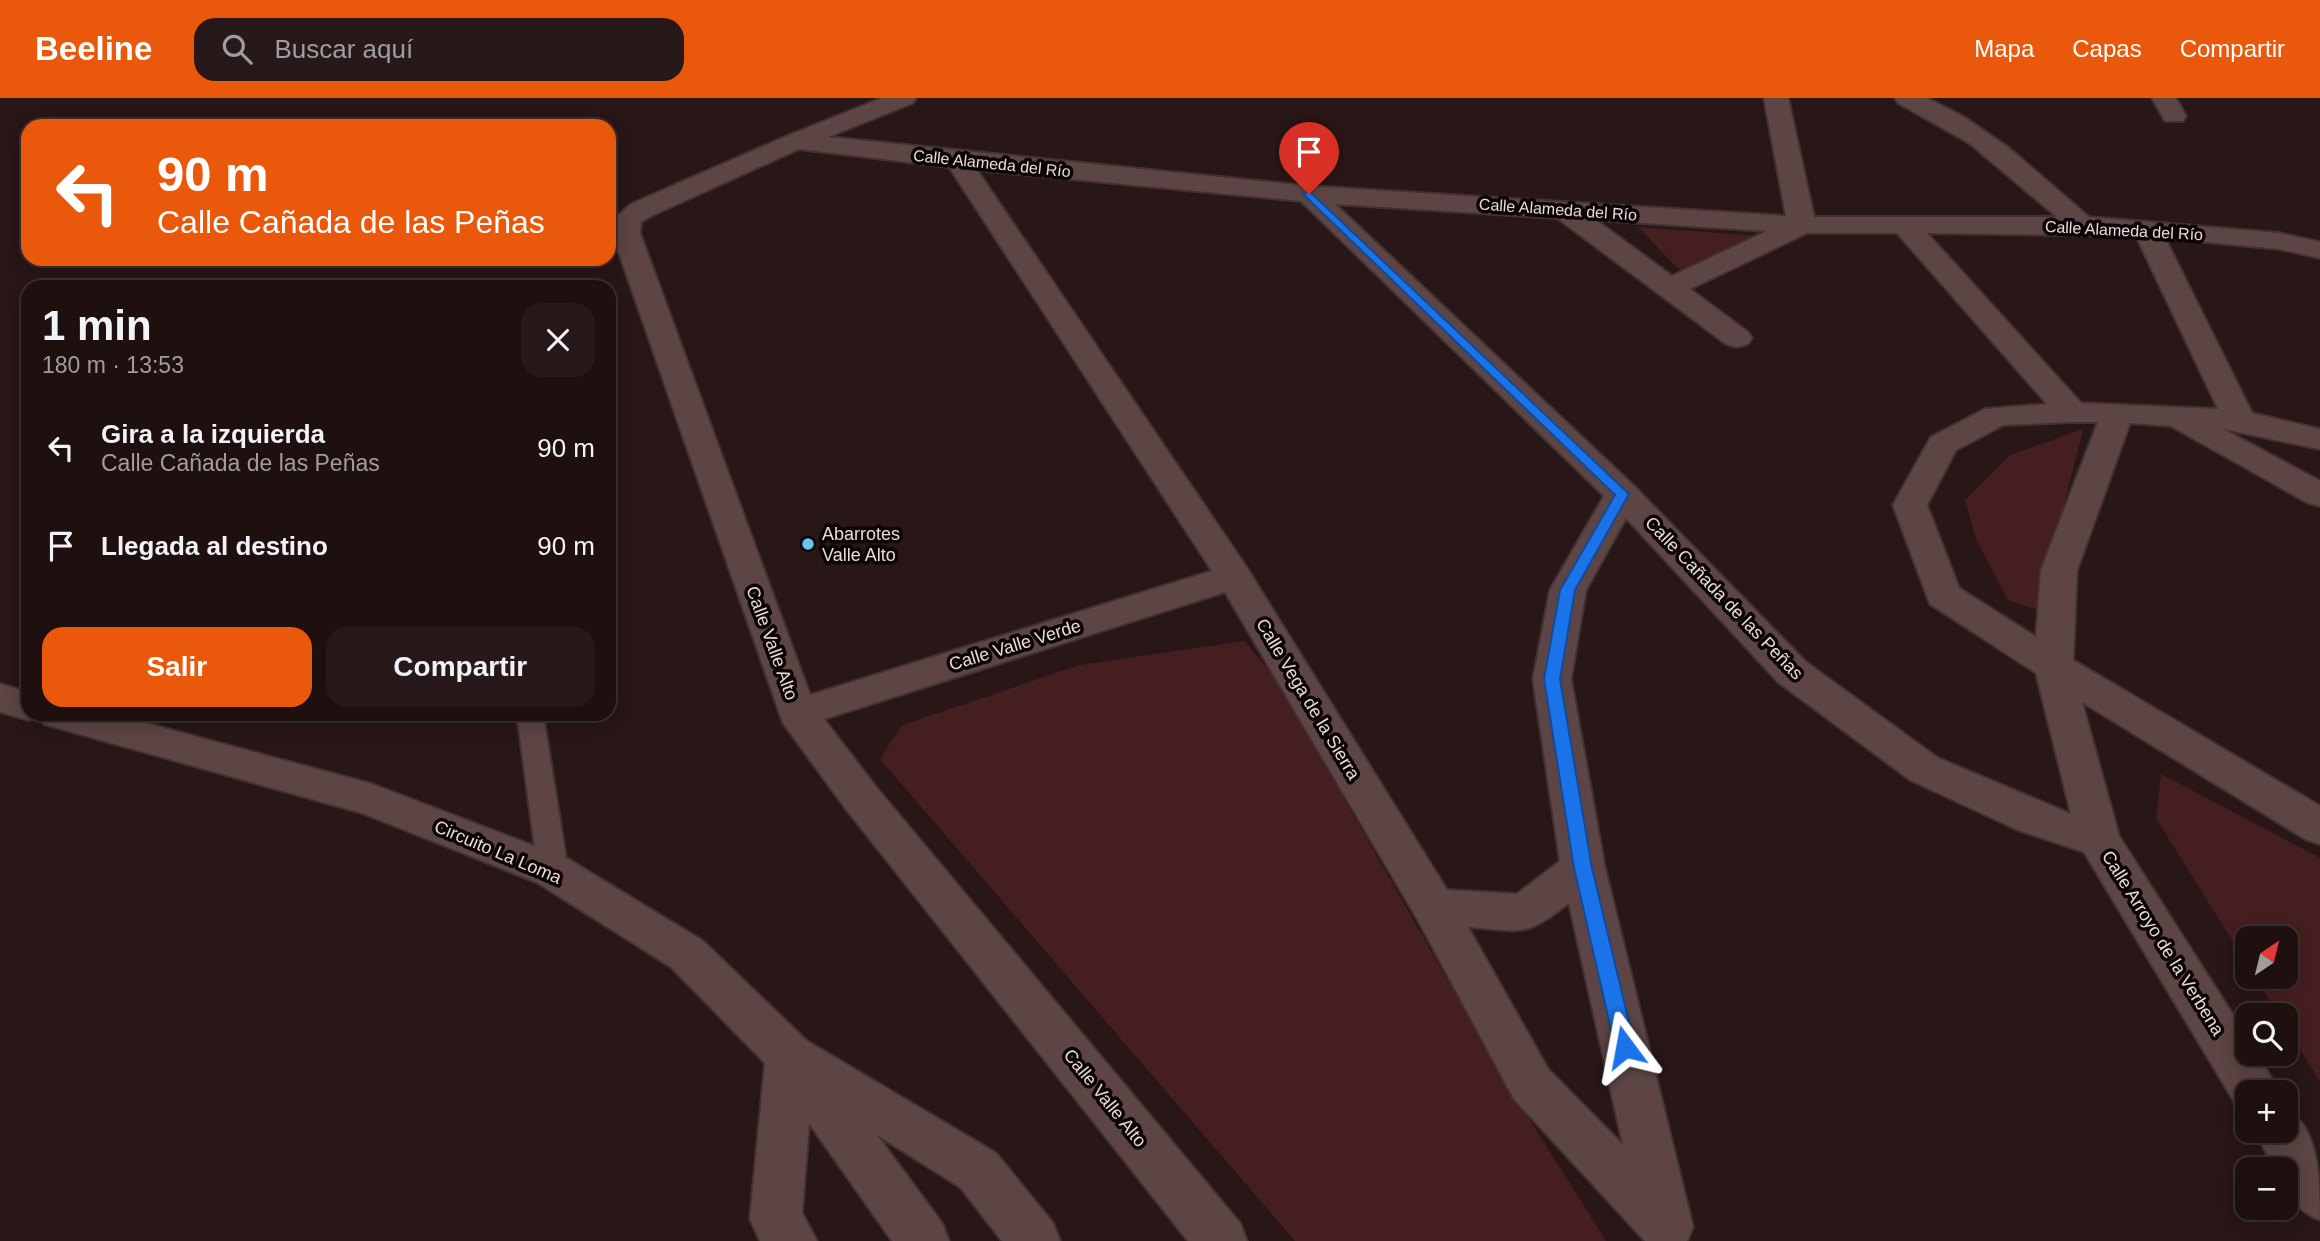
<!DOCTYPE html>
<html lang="es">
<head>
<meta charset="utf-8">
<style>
  body { margin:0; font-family:Arial,sans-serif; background:#271919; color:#f1f3f6; height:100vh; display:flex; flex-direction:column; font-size:26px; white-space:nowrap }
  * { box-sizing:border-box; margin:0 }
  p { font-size:23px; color:#a19d9f }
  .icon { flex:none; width:38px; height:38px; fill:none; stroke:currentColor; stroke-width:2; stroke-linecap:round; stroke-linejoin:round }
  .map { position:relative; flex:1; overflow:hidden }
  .sheet { position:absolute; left:21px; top:182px; width:595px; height:441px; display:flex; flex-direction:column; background:#1f1010; border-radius:21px; box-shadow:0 4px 18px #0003,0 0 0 2px #3c3030 }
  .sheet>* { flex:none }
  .hud { position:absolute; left:21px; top:21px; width:595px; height:147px; border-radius:21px; box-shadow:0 4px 18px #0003,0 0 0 2px #3c3030; background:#ea580c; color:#fff; overflow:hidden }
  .needle { width:46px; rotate:35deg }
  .tools { position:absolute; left:2235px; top:828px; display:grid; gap:14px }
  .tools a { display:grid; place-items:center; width:63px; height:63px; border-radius:14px; background:#1f1010; box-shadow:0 4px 18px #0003,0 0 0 2px #3c3030; font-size:35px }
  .pin { position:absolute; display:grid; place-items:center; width:60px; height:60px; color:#fff; margin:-72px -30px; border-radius:50% 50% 50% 0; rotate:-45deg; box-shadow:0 0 7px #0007 }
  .pin .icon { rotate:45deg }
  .me { position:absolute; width:77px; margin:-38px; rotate:347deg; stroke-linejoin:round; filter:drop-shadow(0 0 5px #0008) }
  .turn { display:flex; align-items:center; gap:24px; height:147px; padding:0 21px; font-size:32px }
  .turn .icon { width:91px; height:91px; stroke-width:2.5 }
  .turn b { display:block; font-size:49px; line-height:60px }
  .round { display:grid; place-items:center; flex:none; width:74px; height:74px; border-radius:21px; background:#271919 }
  .headline { display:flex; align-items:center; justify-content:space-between; height:119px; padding:0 21px }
  h1 { font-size:42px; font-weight:700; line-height:52px }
  .button { display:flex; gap:14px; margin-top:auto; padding:14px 21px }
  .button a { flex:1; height:80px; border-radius:21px; background:#ea580c; color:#fff; font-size:28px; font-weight:700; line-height:80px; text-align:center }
  .button a+a { background:#271919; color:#f1f3f6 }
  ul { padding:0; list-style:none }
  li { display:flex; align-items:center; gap:21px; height:98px; padding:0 21px }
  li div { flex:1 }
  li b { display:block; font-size:26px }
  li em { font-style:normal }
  header { display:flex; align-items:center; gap:42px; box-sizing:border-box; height:98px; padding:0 35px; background:#ea580c; color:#fff }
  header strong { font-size:33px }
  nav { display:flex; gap:38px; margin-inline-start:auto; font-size:24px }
  .search { width:490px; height:63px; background:#271919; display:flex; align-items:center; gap:18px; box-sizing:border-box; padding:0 24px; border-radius:21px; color:#a19d9f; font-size:26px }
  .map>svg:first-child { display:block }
</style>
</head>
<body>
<header>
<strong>Beeline</strong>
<div class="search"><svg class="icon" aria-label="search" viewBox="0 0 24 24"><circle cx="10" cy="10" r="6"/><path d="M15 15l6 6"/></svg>Buscar aquí</div>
<nav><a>Mapa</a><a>Capas</a><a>Compartir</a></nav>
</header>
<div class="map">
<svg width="2320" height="1143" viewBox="0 0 2320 1143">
  <rect width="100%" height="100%" fill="#291616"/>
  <path fill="#451f20" d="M1638,129L1761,138L1686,179Z
    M2083,331L2038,512L2008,502L1976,441L1965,402L2010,357Z
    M1244,543L1274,578L1503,979L1606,1143H1295L880,661L902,627L1080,567Z
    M2161,676L2320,760V984L2286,928V917H2279L2255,879L2286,878V840H2247V866L2156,720Z"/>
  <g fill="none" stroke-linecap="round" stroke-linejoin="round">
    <defs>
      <path id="lane" d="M517,616H543L568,773L563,781L553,785L543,781L538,773Z"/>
      <path id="street" d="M882,0H916L913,5L828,39L1309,88L1786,118L1764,0H1788L1814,119H2057L1969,45L1898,5L1895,0H1927L1964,19L2009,50L2089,119L2279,135L2320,144V160L2279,151L2165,140L2252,315L2320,331V351L2223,331L2320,383V408L2308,405L2171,328L2130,325L2077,472L2073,562L2320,708V746L2305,741L2082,604L2119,738L2247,939V956H2258L2279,994H2247V1013L2238,1010L2084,754L2018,732L1910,682L1778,584L1626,420L1586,492L1571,581L1605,770L1693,1129L1687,1143H1645L1514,1001L1418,822L1225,494L824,621L876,689L1240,1125L1247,1143H1188L846,711L783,625L612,135L614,121L631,106L787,38ZM799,51L949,69L1212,473L810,597L640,135L641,124L651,118ZM977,72L1301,103L1604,398L1550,492L1533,581L1560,763L1517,796L1447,792L1247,470ZM1335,106L1557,120L1726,246L1737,249L1748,246L1752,240L1748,234L1690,191L1807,135H1897L2047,306L1985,311L1931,339L1893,407L1930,506L2036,575L2071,716L1938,660L1806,564L1634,388ZM1596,122L1767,133L1672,178ZM1927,135L2136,138L2218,311L2081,305ZM2072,324H2098L2041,472L2036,539L1959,490L1927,407L1956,352L2003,327ZM1569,805L1623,1047L1548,971L1468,829C1522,833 1525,840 1569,805Z
        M2152,0H2176L2186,18L2183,23H2165Z
        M0,586L28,594V616H112L372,686L568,761L703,843L807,943L996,1055L1053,1125L1060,1143H1002L960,1089L877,1037L942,1125L949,1143H892L809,1025L802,1115L817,1143H760L750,1121L765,965L671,869L538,785L362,715L58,630L44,626L40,619L28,622L0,614Z
        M2286,1012C2320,1028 2320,1086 2320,1122C2297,1113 2286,1096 2286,1071H2275L2254,1032H2286Z"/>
    </defs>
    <use href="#lane" stroke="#403232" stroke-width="4"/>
    <use href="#street" stroke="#403232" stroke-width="4"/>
    <use href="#lane" fill="#5c4544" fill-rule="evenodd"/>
    <use href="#street" fill="#5c4544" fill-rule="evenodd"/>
  </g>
  <path fill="#1a73e8" stroke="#114b97" stroke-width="2" d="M1309,93L1629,396L1575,492L1560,581L1592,770L1635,949L1632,956L1625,958L1618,956L1615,949L1574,770L1544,581L1560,492L1615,397L1305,98L1303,96Z"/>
  <circle fill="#68c4f0" stroke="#0c0505" stroke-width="2.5" cx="808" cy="446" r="7"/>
  <g text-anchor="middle" stroke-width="7" stroke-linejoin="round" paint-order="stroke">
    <g font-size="16" fill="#e8dad9" stroke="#0c0505">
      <text transform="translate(992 65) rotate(6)" y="6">Calle Alameda del Río</text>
      <text transform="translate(1558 111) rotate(4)" y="6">Calle Alameda del Río</text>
      <text transform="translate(2124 132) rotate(3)" y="6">Calle Alameda del Río</text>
    </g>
    <g font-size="18" fill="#e8dad9" stroke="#0c0505" text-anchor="start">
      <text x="822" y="442">Abarrotes<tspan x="822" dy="21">Valle Alto</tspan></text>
    </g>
    <g font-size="18" fill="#e8dad9" stroke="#0c0505">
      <text transform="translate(1724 500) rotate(46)" y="6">Calle Cañada de las Peñas</text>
      <text transform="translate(772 545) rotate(70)" y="6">Calle Valle Alto</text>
      <text transform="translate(1015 547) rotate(-17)" y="6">Calle Valle Verde</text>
      <text transform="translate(1308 601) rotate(59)" y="6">Calle Vega de la Sierra</text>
      <text transform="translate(498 754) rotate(23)" y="6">Circuito La Loma</text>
      <text transform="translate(2163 845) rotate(58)" y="6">Calle Arroyo de la Verbena</text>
      <text transform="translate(1105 1000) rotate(51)" y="6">Calle Valle Alto</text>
    </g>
  </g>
</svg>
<div class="tools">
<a><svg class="needle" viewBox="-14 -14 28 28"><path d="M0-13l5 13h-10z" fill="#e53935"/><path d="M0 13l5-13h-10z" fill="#a19d9f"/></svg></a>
<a><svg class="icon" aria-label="search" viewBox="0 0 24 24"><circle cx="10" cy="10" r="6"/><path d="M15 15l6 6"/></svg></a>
<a>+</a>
<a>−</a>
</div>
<div class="pin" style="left:1309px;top:96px;background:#d93025"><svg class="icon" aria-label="arrive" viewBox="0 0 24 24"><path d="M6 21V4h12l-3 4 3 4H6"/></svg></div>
<svg class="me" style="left:1625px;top:949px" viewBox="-20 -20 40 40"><path d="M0-17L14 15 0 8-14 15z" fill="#1a73e8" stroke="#fff" stroke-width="4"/></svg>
<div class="hud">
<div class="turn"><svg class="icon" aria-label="left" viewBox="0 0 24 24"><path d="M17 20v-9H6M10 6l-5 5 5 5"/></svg><div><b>90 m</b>Calle Cañada de las Peñas</div></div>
</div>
<section class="sheet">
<div class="headline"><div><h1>1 min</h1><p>180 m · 13:53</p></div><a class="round"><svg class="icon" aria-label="close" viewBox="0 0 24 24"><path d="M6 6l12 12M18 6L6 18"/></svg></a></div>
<ul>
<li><svg class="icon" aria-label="left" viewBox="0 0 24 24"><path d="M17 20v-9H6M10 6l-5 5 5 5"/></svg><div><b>Gira a la izquierda</b><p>Calle Cañada de las Peñas</p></div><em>90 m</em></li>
<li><svg class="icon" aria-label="arrive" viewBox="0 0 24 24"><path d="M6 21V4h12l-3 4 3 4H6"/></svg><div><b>Llegada al destino</b></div><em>90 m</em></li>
</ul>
<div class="button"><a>Salir</a><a>Compartir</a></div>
</section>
</div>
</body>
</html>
